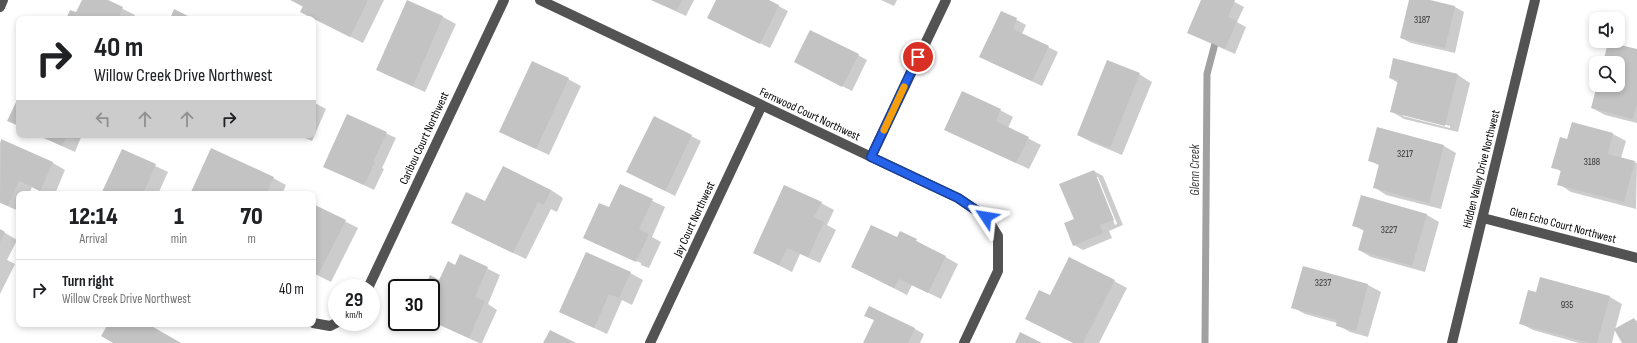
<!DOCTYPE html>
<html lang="en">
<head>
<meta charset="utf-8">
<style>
  body { margin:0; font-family:"Sofia Sans Condensed",sans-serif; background:#f6f6f6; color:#202124; height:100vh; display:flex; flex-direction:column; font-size:15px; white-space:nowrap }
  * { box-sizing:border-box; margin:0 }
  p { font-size:13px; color:#757577 }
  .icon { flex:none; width:22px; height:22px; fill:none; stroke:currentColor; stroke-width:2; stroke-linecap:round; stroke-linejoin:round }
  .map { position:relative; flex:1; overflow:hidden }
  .panel { position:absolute; left:16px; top:191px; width:300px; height:136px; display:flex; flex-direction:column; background:#fff; border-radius:8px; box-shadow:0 2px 6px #0003 }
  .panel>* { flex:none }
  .top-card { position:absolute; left:16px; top:16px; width:300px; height:122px; border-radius:8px; box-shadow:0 2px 6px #0003; background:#fff; color:#202124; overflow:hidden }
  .controls { position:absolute; left:1589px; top:12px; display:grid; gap:8px }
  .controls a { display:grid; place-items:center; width:36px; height:36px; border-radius:8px; background:#fff; box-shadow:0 2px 6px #0003; font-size:20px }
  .speed { position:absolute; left:328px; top:279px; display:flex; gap:8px; font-size:20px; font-weight:700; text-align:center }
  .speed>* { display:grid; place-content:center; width:52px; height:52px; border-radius:50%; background:#fff; box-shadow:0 2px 6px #0003; line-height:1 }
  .speed small { font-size:10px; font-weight:400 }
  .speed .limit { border:2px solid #111; border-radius:6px; background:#fff; color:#111 }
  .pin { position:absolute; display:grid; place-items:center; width:34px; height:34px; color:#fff; margin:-17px; border:2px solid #fff; border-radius:50%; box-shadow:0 1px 4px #0007 }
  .me { position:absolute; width:44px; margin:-22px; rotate:303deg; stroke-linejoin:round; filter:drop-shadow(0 0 3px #0008) }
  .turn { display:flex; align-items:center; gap:14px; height:84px; padding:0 12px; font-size:18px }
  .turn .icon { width:52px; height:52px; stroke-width:2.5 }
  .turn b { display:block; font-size:28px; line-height:34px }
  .lanes { display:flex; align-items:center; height:38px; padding:0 12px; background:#0003; justify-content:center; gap:20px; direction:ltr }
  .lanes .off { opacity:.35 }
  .eta { display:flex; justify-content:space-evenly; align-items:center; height:68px; text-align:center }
  .eta b { font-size:24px; font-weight:800; line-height:28px }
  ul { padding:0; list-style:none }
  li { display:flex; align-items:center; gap:12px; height:60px; padding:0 12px; border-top:1px solid #e0e0e0 }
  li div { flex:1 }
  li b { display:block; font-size:15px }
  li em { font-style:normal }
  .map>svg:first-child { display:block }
</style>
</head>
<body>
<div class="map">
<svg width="1637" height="343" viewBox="0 0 1637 343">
  <rect width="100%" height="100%" fill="#fff"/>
  <path fill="#0003" fill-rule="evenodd" d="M83,0H105L135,15L133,19H67L76,14Z
    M291,0H384L363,43L301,12L303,7Z
    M651,0H694L686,16Z
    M717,0H767L788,11L770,48L708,18Z
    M881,0H897L894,6Z
    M1202,0H1231L1244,7L1237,22L1246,27L1235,54L1188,33Z
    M1410,0H1426L1455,7L1464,12L1455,53L1411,43L1401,38Z
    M407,1L443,17L456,24L425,92L389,76L377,69Z
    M1002,12L1026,25L1022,34L1058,52L1042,86L990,62Z
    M1637,50V123L1605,115L1592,108L1598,85H1618V63H1604Z
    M858,55L867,60L852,91L805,67Z
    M1139,74L1152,82L1122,155L1091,142L1078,135Z
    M1458,75L1470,83L1458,132L1404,119L1391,111L1398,83L1390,78ZM1403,114L1450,126V128L1403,116Z
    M568,79L581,86L549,155L513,138Z
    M313,102L326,109L312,141L298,135H313Z
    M1000,110L1013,117L1008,128L1041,145L1029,169L958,136L945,129Z
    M348,115L396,138L382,168L384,169L374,190L324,166Z
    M654,117L701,141L675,196L628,172Z
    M1572,124L1613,134L1626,141L1621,158L1637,163L1636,209L1571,192L1559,184L1562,172L1553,167L1568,141Z
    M1378,128L1444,146L1456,153L1441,209L1386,195L1374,187L1380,166L1369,160Z
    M37,135H82L75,152Z
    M1,140L53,163L65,170L55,194H46L32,187L29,194H19V211L0,203V143Z
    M122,150L168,172L158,194H102Z
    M1094,171L1103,176L1123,225L1109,231L1112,238L1083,250L1074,245L1075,219ZM1096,177H1098L1117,224L1115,225Z
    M273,178L286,185L282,194H196Z
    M620,185L665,207L652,237L661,242L649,268L641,265V263L596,243V244L584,237L609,208Z
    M551,190L563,198L557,212L551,209L526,259L465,230L486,203Z
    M821,203L834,210L827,225L836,230L820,263L800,254L792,272L754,253Z
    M313,205L358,228L331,282L313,273Z
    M1427,215L1439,222L1425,272L1371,257L1359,250L1364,231L1353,225Z
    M0,230L17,240L7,260L15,264L0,294Z
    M900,232L958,264L941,299L912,285L907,295L852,267L897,239Z
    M461,255L500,275L488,304L497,310L482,343H479L431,321V288H425L440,281L456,266Z
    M1303,267L1368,285L1381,292L1368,337L1350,332L1337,325V323L1305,314L1292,307Z
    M630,273L643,280L632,305L622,300L607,334L560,312Z
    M1114,281L1127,288L1099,343H1073Z
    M1536,294L1610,297L1622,304L1615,330L1634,319L1637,321V343H1623L1615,330L1612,343H1579L1533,330L1520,323Z
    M875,320L915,329L924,334L920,343H865Z"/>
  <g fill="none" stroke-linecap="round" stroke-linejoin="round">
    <path stroke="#a1a1a1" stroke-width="7" d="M1205,343L1207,74L1217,36"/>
  </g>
  <path fill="#c3c3c3" d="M82,0H108L123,7L118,19H66L70,10L76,12Z
    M290,0H368L350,37L300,12L303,6Z
    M407,0L443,16L413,86L376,70Z
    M651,0H682L677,11Z
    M716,0H769L779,5L760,44L707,18Z
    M1201,0H1235L1228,17L1237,21L1225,49L1187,33Z
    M1409,0H1430L1455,6L1445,48L1400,38Z
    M174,9L194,19H170Z
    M1001,11L1017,18L1013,29L1049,46L1032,81L979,57Z
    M810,30L859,54L842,87L794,62Z
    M1608,42L1637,49V104L1633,119L1591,108L1597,85H1618V63H1603Z
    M1393,58L1458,74L1445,126L1390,112L1398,80L1389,78Z
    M1107,60L1140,73L1110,148L1077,135Z
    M532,61L569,78L536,149L499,132Z
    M962,91L1001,109L996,121L1029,137L1016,163L944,130Z
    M19,96V126L7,121Z
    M347,114L387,132L373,162H375L364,185L323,167Z
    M654,116L692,135L665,191L626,172Z
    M1572,122L1613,133L1608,154L1635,161L1624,202L1557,185L1561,170L1551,168L1560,137L1567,139Z
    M1377,127L1444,145L1429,203L1373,188L1379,164L1368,161Z
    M38,135H67L62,146Z
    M1,139L53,162L40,191L19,181L8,206L0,202Z
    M211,148L274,177L266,194H195L191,192Z
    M122,149L156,164L143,194H101Z
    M503,166L551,190L544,205L538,202L513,253L451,223L466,192L485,201Z
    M1094,170L1114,220L1100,225L1103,233L1073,246L1064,223L1074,219L1059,184Z
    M620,184L653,199L639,229L649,234L636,262L583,238L599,203L609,207Z
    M784,185L822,202L814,217L824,222L808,257L787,248L779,265L753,253Z
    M1361,195L1427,214L1412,266L1358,250L1364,229L1352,226Z
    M313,204L346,220L318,275L313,273Z
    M871,225L897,237L900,231L917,239L916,241L946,256L928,293L899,279L894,288L851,267Z
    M0,229L5,232L0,242Z
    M586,252L631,272L619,298L609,294L594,328L559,312Z
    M460,254L488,267L475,297L485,301L469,338L431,321V288H424L430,275L439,280L448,261L455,265Z
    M1069,257L1115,280L1083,343H1073L1025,319L1039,290L1050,295Z
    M1303,266L1368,284L1356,331L1336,326L1337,320L1291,308Z
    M1540,277L1610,296L1597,343H1590L1519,324L1528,290L1536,292Z
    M869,306L915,328L908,343H863L874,320L864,316Z
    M1634,318L1637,324V343H1622L1614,329Z
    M108,324H148L181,343H113L101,336Z
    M550,330L576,343H543Z
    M1020,332L1042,343H1015Z"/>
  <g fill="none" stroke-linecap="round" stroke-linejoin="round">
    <path stroke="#535353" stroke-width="10" d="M540,0L958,198L986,217L998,236V271L964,343
      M0,7L3,0
      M871,157L946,0
      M1483,218L1637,258
      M368,288L504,0
      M313,323L330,326L338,322
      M650,343L762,105
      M1452,343L1535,0"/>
  </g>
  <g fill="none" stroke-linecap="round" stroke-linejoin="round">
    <defs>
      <path id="route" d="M918,57L871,157L958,198L986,217"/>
    </defs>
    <use href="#route" stroke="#184099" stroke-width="10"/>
    <use href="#route" stroke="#2563eb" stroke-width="7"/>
    <path stroke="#f59e0b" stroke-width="7" d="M884,130L904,87"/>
  </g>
  <g text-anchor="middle" stroke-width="3.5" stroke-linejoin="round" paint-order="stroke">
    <g font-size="10" fill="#313131">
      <text x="1422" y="23">3187</text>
      <text x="1405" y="157">3217</text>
      <text x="1592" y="165">3188</text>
      <text x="1389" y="233">3227</text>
      <text x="1323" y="286">3237</text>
      <text x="1567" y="308">935</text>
    </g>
    <g font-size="12" fill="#000" stroke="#fff">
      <text transform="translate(810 114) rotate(25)" y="4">Fernwood Court Northwest</text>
      <text transform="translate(424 138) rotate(-65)" y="4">Caribou Court Northwest</text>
      <text transform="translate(1481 169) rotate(-76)" y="4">Hidden Valley Drive Northwest</text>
      <text transform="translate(694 219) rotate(-65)" y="4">Jay Court Northwest</text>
      <text transform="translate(1563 225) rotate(15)" y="4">Glen Echo Court Northwest</text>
    </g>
    <g font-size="13" font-style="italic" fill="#424242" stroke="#fff">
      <text transform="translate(1194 170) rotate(-90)" y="5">Glenn Creek</text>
    </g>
  </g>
</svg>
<div class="controls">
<a><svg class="icon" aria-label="sound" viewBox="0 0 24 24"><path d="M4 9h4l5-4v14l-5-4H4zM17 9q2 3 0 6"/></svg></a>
<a><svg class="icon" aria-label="search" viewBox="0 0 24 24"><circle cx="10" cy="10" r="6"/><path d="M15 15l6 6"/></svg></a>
</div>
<div class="speed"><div>29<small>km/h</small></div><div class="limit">30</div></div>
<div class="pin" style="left:918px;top:57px;background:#d93025"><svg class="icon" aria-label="arrive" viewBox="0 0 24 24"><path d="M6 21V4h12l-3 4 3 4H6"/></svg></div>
<svg class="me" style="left:986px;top:217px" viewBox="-20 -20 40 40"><path d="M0-17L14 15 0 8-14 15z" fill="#2563eb" stroke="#fff" stroke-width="4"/></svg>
<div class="top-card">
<div class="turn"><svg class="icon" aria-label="right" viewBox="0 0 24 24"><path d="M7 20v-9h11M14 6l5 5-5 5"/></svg><div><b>40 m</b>Willow Creek Drive Northwest</div></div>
<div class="lanes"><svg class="icon off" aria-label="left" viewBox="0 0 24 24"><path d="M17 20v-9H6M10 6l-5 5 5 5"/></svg><svg class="icon off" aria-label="ahead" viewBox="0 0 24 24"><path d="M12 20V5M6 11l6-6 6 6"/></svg><svg class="icon off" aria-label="ahead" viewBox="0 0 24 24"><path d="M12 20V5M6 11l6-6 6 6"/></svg><svg class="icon" aria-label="right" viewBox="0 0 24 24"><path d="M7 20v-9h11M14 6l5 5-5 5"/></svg></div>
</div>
<section class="panel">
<div class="eta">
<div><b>12:14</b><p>Arrival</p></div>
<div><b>1</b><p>min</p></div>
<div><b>70</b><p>m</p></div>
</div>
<ul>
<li><svg class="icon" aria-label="right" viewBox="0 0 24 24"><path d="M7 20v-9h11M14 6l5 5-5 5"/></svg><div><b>Turn right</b><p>Willow Creek Drive Northwest</p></div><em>40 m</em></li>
</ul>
</section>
</div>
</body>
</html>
